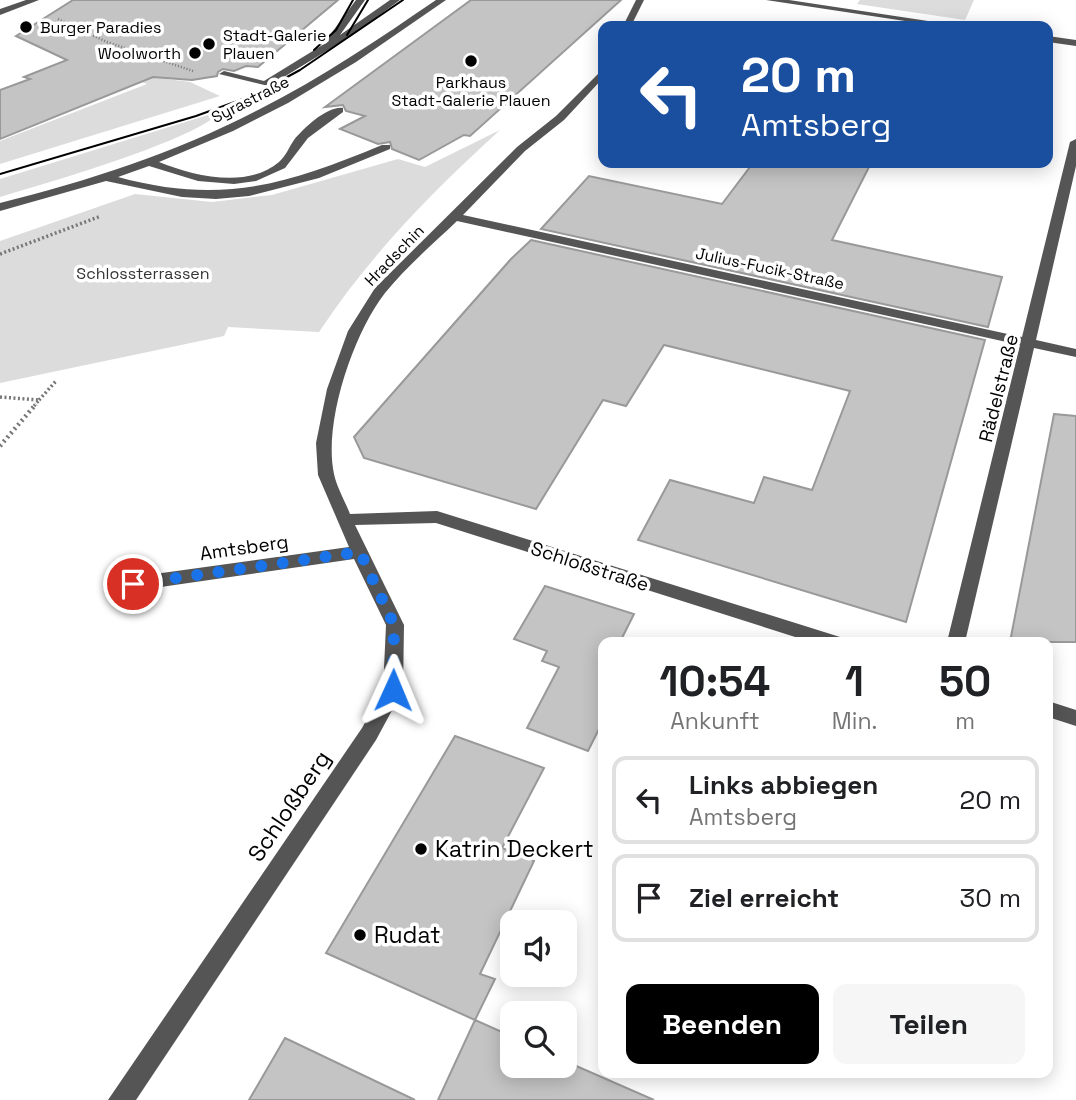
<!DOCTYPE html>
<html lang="de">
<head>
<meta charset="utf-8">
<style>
  body { margin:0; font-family:"Space Grotesk",sans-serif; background:#f6f6f6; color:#202124; height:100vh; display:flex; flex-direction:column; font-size:26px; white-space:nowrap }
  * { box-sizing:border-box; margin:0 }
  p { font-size:23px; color:#757577 }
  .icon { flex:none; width:38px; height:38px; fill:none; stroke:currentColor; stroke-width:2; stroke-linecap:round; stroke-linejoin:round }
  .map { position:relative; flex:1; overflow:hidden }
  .panel { position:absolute; left:598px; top:637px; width:455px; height:441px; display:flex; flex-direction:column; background:#fff; border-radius:14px; box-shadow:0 4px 18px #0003 }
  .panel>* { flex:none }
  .guide { position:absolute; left:598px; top:21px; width:455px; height:147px; border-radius:14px; box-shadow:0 4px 18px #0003; background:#1a4fa0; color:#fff; overflow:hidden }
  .tools { position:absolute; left:500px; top:910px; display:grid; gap:14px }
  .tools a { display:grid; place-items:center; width:77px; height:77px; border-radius:14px; background:#fff; box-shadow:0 4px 18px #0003; font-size:35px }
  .pin { position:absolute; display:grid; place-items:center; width:60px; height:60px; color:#fff; margin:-30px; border:4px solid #fff; border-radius:50%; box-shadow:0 2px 7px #0007 }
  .me { position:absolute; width:77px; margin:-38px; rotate:1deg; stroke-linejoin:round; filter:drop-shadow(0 0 5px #0008) }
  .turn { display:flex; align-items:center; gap:24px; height:147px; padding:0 28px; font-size:32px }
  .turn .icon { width:91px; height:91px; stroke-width:2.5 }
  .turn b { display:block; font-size:49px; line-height:60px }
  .eta { display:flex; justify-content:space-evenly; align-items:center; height:119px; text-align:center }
  .eta b { font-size:42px; font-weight:800; line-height:49px }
  .cta { display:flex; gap:14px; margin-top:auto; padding:14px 28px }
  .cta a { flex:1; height:80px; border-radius:14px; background:#000; color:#fff; font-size:28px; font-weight:800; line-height:80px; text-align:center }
  .cta a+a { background:#f6f6f6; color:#202124 }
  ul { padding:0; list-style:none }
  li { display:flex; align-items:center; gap:21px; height:88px; margin:0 14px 10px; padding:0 14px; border:4px solid #e0e0e0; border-radius:14px }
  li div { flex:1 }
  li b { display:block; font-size:26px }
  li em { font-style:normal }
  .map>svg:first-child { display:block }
</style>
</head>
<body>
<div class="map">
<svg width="1076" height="1100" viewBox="0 0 1076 1100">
  <rect width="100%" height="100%" fill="#fff"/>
  <path fill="#dcdcdc" d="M860,0H974L965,20L857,4Z
    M104,56L159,78L190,82L220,96L0,164V141L147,84L88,61Z
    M221,111C198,140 43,184 0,197V179Z
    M500,130C432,192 370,255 319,332L228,327L224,336L0,383V241L135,194L212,202L272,195L398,159L425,167Z"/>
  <path fill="#c4c4c4" stroke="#999" stroke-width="2" d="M73,0H338L258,67L246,66L234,71L223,69L218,72L217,76L192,80L153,77L0,139V90L30,79L24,77L67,60L16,36Z
    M471,0H621L470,136L464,135L419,160L392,149L390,142L378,144L340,129L365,116L346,111L343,105L325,107Z
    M753,163H871L832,240L1002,277L988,327L541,229L589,176L722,204Z
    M531,240L985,340L906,622L638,540L670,480L754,503L764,477L812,490L850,391L664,345L626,406L603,400L536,509L364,458L354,437L511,259Z
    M1054,414L1076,416V642H1010Z
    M545,586L634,614L620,642H604V719L588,751L527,728L559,667L542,661L547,651L514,639Z
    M455,736L544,768L502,848L534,861L480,974L495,979L475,1020L513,1037V1066H565V1061L654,1100H438L475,1020L326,953Z
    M285,1038L415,1100H249Z"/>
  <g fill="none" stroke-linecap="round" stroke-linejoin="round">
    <path stroke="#777" stroke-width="2.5" stroke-dasharray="1 2" stroke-linecap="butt" d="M58,19L107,42L193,71"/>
    <path stroke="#777" stroke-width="3.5" stroke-dasharray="2 2.5" stroke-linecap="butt" d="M0,254L101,216
      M0,397L39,400L34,406
      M39,400L56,381"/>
    <path stroke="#777" stroke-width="4.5" stroke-dasharray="2 3.5" stroke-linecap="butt" d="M0,446L36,404"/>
    <path fill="#555" fill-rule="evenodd" d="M26,0H39L0,15V9Z
      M356,0H365L340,35L390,0H400L351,36L274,83L281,85V89L219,74L224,71L264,81L329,41L327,39Z
      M436,0H446L356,62L288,103L233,131L159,162C193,176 248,189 279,162C286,156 289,147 294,140C304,128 327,106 343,108V112L308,138L285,168L256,181L234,184L198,181L149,166L118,177C221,205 286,185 382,145H390V149L319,178L249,196L216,199L182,197L106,181L0,211V203C89,181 178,152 260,109C321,78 379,39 436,0Z
      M636,0H644L631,26H623Z
      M766,0H789L961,26H938Z
      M1048,36L1076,40V46L1048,42Z
      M604,68V77L564,120L525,151L463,215L1022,337L1070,142L1076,139V166L1036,340L1076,349V357L1034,348L965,642H947L1020,345L457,221C433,244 406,267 385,293C353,334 323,423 334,474C337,488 345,501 350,514L437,511L840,637L842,642H811L436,523L355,525L404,625L403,690L376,740L136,1100H108L362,728L383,690L386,625L354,559L133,591L127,589L124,584L127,579L133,577L349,547L318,475L316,443L327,389L348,331L375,288L517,147L556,116Z
      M1048,701L1076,710V726L1048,717Z"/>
    <path stroke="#000" stroke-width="2" d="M347,35L368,0
      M314,50L336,30L353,0
      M0,174L196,116L254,95L300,70L403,0"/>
  </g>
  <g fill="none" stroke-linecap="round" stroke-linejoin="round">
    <path stroke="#1a73e8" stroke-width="12" stroke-dasharray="0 21.6" d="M133,584L360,552L394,625L393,690"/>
  </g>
  <g fill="#000" stroke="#fff" stroke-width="2.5">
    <circle cx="26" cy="27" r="7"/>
    <circle cx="209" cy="44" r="7"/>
    <circle cx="195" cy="53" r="7"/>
    <circle cx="471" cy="61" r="7"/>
    <circle cx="421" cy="849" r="7"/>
    <circle cx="360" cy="935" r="7"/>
  </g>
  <g text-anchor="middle" stroke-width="7" stroke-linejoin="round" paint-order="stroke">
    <g font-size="16" fill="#000" stroke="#fff" text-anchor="start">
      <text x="40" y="33">Burger Paradies</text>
      <text x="223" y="41">Stadt-Galerie<tspan x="223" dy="18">Plauen</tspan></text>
      <text x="181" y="59" text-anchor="end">Woolworth</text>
      <text x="471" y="88" text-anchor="middle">Parkhaus<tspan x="471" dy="18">Stadt-Galerie Plauen</tspan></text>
    </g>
    <g font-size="16" fill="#000" stroke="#fff">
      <text transform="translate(250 99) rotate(-27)" y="6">Syrastraße</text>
      <text transform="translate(394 255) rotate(-46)" y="6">Hradschin</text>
      <text transform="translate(770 268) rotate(12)" y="6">Julius-Fucik-Straße</text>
    </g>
    <g font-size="16" fill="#333" stroke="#fff">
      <text x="143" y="279">Schlossterrassen</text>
    </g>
    <g font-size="19" fill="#000" stroke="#fff">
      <text transform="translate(998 388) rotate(-76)" y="7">Rädelstraße</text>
      <text transform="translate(244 547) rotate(-8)" y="7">Amtsberg</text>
      <text transform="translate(590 566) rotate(18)" y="7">Schloßstraße</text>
    </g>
    <g font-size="23" fill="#000" stroke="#fff">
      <text transform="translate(289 806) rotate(-56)" y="8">Schloßberg</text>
    </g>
    <g font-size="23" fill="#000" stroke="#fff" text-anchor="start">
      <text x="435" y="857">Katrin Deckert</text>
      <text x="374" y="943">Rudat</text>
    </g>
  </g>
</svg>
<div class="tools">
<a><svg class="icon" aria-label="sound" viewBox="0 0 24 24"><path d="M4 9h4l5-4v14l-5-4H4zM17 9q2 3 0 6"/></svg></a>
<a><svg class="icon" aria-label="search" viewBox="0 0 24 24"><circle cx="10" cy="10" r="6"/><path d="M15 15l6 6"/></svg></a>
</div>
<div class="pin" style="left:133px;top:584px;background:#d93025"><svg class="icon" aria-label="arrive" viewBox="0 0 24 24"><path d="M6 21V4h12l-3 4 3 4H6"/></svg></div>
<svg class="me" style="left:393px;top:690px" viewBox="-20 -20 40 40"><path d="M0-17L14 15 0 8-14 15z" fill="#1a73e8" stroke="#fff" stroke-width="4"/></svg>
<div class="guide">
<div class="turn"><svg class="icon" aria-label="left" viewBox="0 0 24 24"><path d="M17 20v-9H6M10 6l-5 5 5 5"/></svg><div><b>20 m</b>Amtsberg</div></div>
</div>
<section class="panel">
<div class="eta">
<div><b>10:54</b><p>Ankunft</p></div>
<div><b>1</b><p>Min.</p></div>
<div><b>50</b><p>m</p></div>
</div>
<ul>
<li><svg class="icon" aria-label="left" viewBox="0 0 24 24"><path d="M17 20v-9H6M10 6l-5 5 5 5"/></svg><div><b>Links abbiegen</b><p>Amtsberg</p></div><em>20 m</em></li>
<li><svg class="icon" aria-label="arrive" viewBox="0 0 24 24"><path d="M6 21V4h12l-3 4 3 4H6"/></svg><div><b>Ziel erreicht</b></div><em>30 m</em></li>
</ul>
<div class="cta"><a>Beenden</a><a>Teilen</a></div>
</section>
</div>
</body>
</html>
